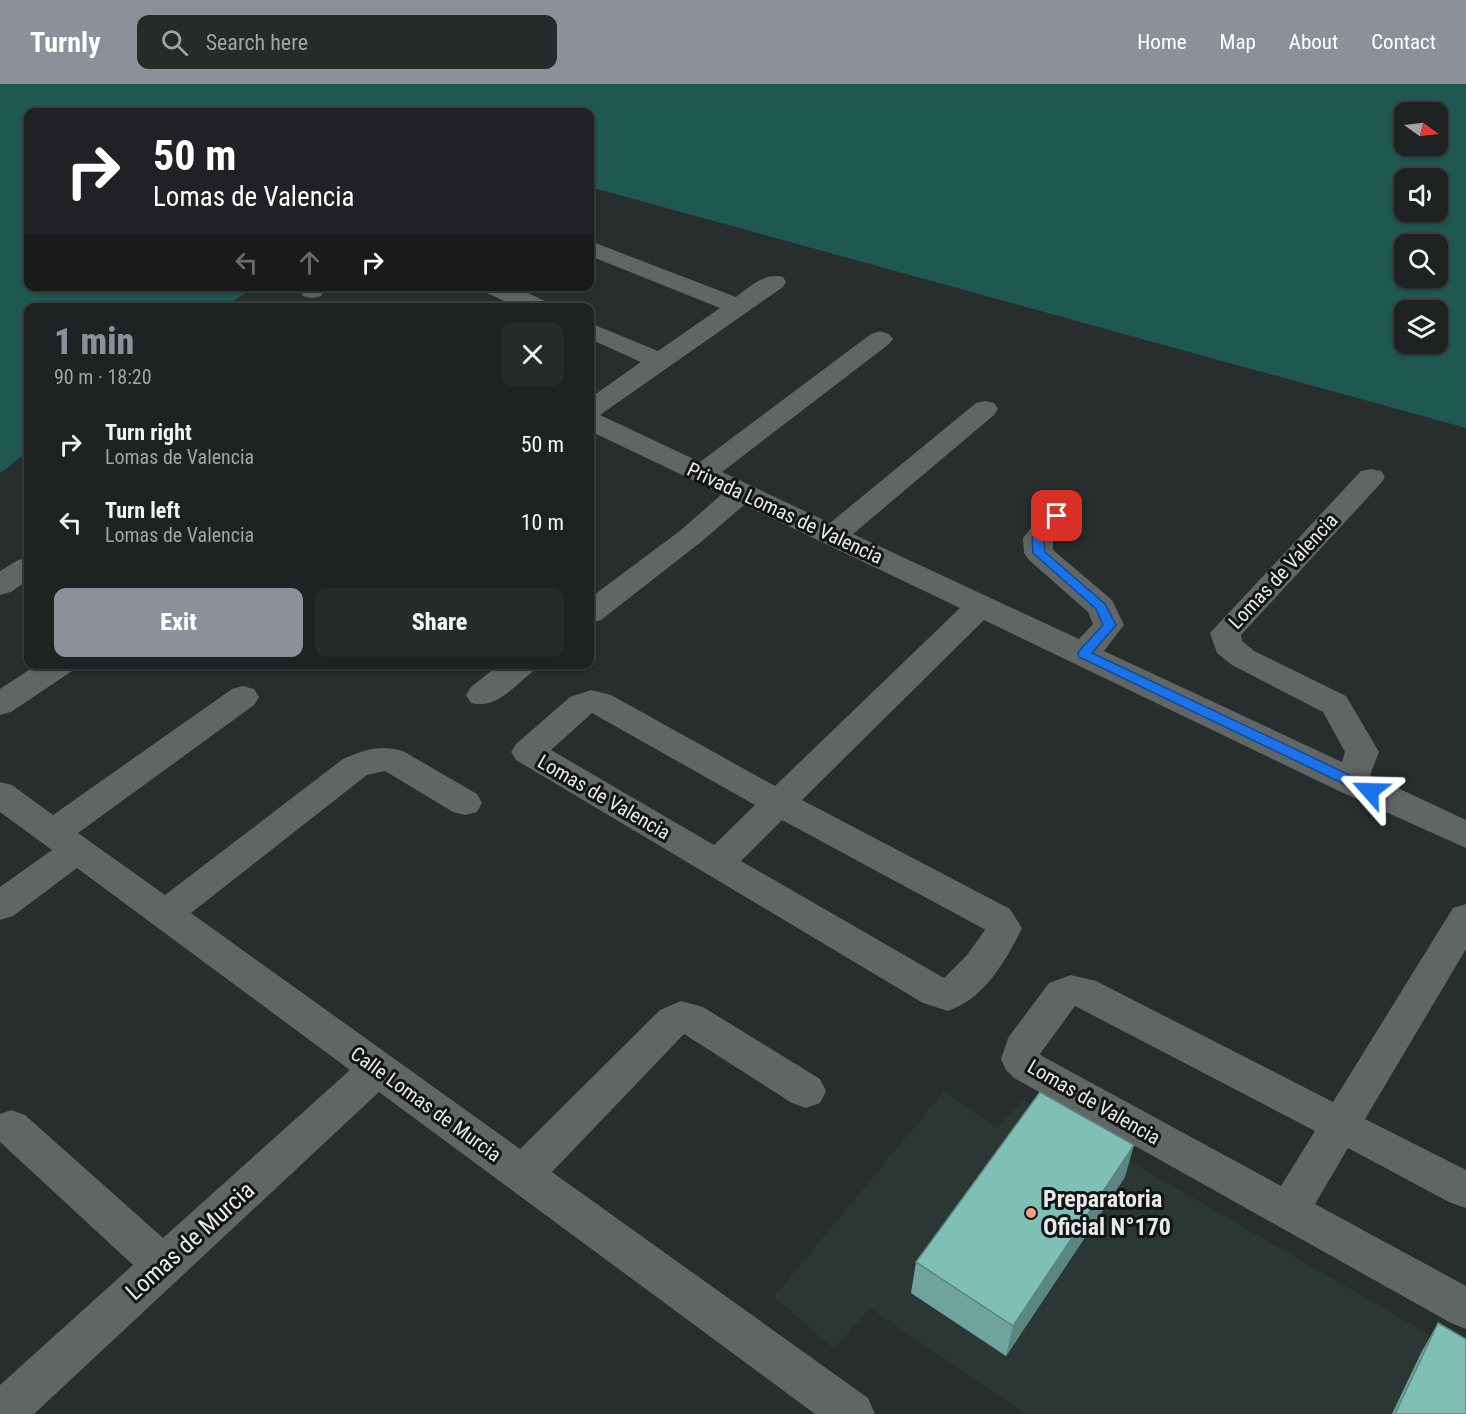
<!DOCTYPE html>
<html lang="en">
<head>
<meta charset="utf-8">
<style>
  body { margin:0; font-family:"Roboto Condensed",sans-serif; background:#262a2a; color:#f1f3f6; height:100vh; display:flex; flex-direction:column; font-size:22px; white-space:nowrap }
  * { box-sizing:border-box; margin:0 }
  p { font-size:20px; color:#a1a4a5 }
  .icon { flex:none; width:33px; height:33px; fill:none; stroke:currentColor; stroke-width:2; stroke-linecap:round; stroke-linejoin:round }
  .map { position:relative; flex:1; overflow:hidden }
  .details { position:absolute; left:24px; top:219px; width:570px; height:366px; display:flex; flex-direction:column; background:#1e2222; border-radius:12px; box-shadow:0 2px 4px #0004,0 0 0 2px #3c3f40 }
  .details>* { flex:none }
  .banner { position:absolute; left:24px; top:24px; width:570px; height:183px; border-radius:12px; box-shadow:0 2px 4px #0004,0 0 0 2px #3c3f40; background:#202124; color:#fff; overflow:hidden }
  .needle { width:39px; rotate:104deg }
  .controls { position:absolute; left:1394px; top:18px; display:grid; gap:12px }
  .controls a { display:grid; place-items:center; width:54px; height:54px; border-radius:12px; background:#1e2222; box-shadow:0 2px 4px #0004,0 0 0 2px #3c3f40; font-size:30px }
  .pin { position:absolute; display:grid; place-items:center; width:51px; height:51px; color:#fff; margin:-26px; border-radius:12px; box-shadow:0 3px 9px #0006 }
  .me { position:absolute; width:66px; margin:-33px; rotate:295deg; stroke-linejoin:round; filter:drop-shadow(0 0 4px #0008) }
  .turn { display:flex; align-items:center; gap:21px; height:126px; padding:0 30px; font-size:27px }
  .turn .icon { width:78px; height:78px; stroke-width:2.5 }
  .turn b { display:block; font-size:42px; line-height:51px }
  .lanes { display:flex; align-items:center; height:57px; padding:0 30px; background:#0003; justify-content:center; gap:30px; direction:ltr }
  .lanes .off { opacity:.35 }
  .round { display:grid; place-items:center; flex:none; width:63px; height:63px; border-radius:12px; background:#262a2a }
  .summary { display:flex; align-items:center; justify-content:space-between; height:102px; padding:0 30px }
  h1 { font-size:36px; font-weight:800; line-height:45px; color:#8c9099 }
  .action { display:flex; gap:12px; margin-top:auto; padding:12px 30px }
  .action a { flex:1; height:69px; border-radius:12px; background:#8c9099; color:#fff; font-size:24px; font-weight:800; line-height:69px; text-align:center }
  .action a+a { background:#262a2a; color:#f1f3f6 }
  ul { padding:0; list-style:none }
  li { display:flex; align-items:center; gap:18px; height:78px; padding:0 30px }
  li div { flex:1 }
  li b { display:block; font-size:22px }
  li em { font-style:normal }
  header { display:flex; align-items:center; gap:36px; box-sizing:border-box; height:84px; padding:0 30px; background:#8c9099; color:#fff }
  header strong { font-size:28px }
  nav { display:flex; gap:33px; margin-inline-start:auto; font-size:21px }
  .search { width:420px; height:54px; background:#262a2a; display:flex; align-items:center; gap:15px; box-sizing:border-box; padding:0 21px; border-radius:12px; color:#a1a4a5; font-size:22px }
  .map>svg:first-child { display:block }
</style>
</head>
<body>
<header>
<strong>Turnly</strong>
<div class="search"><svg class="icon" aria-label="search" viewBox="0 0 24 24"><circle cx="10" cy="10" r="6"/><path d="M15 15l6 6"/></svg>Search here</div>
<nav><a>Home</a><a>Map</a><a>About</a><a>Contact</a></nav>
</header>
<div class="map">
<svg width="1466" height="1330" viewBox="0 0 1466 1330">
  <rect width="100%" height="100%" fill="#282d2d"/>
  <path fill="#2a3735" d="M944,1007L996,1044L1024,1016L1466,1272V1330H1025L870,1224L834,1265L774,1213Z"/>
  <path fill="#1f5751" fill-rule="evenodd" d="M0,0H1466V344L590,103V28H28V202L254,203L225,223L28,224V368L0,389ZM1404,28H1437V62H1404ZM1404,94H1437V128H1404ZM1404,160H1437V194H1404ZM1404,226H1437V260H1404Z"/>
  <g fill="none" stroke-linecap="round" stroke-linejoin="round">
    <path fill="#606665" fill-rule="evenodd" d="M590,157L736,213C750,203 764,188 783,193L786,198L783,203L600,331L700,378L871,250L880,247L889,250L893,255L889,260L722,388L830,439L976,319L985,317L994,319L998,325L994,331L853,450L1079,555L1093,540L1088,528L1029,476L1024,469L1023,454L1056,415L1066,412L1076,415L1080,421L1053,455V466L1112,516L1124,541L1104,567L1342,678L1345,668L1323,628L1232,581L1217,569L1210,549L1361,387L1371,385L1381,387L1385,393L1381,399L1241,551L1242,557L1254,567L1346,612L1379,668L1370,691L1466,736V764L1339,707L984,536L802,716L1010,825L1022,844C1006,877 984,915 948,927L923,919L516,676L511,668L516,660L570,613L591,606L611,611L775,702L960,524L744,421L701,458L601,536L590,539V514L681,446L722,410L590,347V314L641,278L590,255V239L658,267L720,224L590,172ZM592,629L755,721L714,761L551,666ZM782,736L984,845L985,846L967,871L944,894L741,777Z
      M299,202H323L324,207L321,212L312,214L303,212Z
      M480,202H513L549,219L552,224H519L483,207Z
      M28,474V496L11,508L0,511V487L18,476Z
      M38,580H76L72,587L11,628L0,631V605Z
      M500,580H537L533,587C515,602 495,626 471,619L466,611L471,603Z
      M243,602L254,605L259,613L254,621L78,749L165,811L343,675C364,666 380,660 403,667L477,710L482,719L477,728L465,731L453,728L385,687L367,691L191,829L520,1065L660,926L681,917L703,923L820,995L826,1007L820,1019L806,1024L792,1019L684,950L552,1088L868,1314L875,1330H815L379,1008L34,1330H0V1301L133,1181L0,1058V1030L11,1026L25,1031L163,1154L350,986L77,784L13,832L0,836V803L52,766L0,728V698L12,701L53,731L232,605Z
      M1466,820V865L1365,1035L1466,1086V1124L1451,1119L1348,1064L1315,1120L1466,1202V1245L1451,1239L1014,994L1006,986L1001,975L1008,954L1049,899L1071,891L1096,897L1333,1018L1453,824ZM1075,922L1315,1047L1281,1102L1042,972L1040,970Z"/>
  </g>
  <path fill="#6ea49d" d="M1125,1093L1006,1272L911,1209L916,1178Z
    M1438,1239L1466,1330H1392L1421,1269Z"/>
  <path fill="#5a867f" d="M1134,1061L1125,1093L1006,1272L1013,1242Z"/>
  <path fill="#80bfb6" stroke="#5a867f" stroke-width="1.5" d="M1040,1008L1134,1061L1013,1242L916,1178Z
    M1438,1239L1466,1255V1330H1395Z"/>
  <path fill="#1a73e8" stroke="#114b97" stroke-width="1.5" d="M1057,428L1063,432L1044,455L1045,468L1105,520L1116,541L1092,569L1375,703L1377,707L1375,710H1365L1079,573L1078,570L1079,567L1103,541L1096,525L1033,469L1032,454L1052,429Z"/>
  <circle fill="#f49e88" stroke="#131515" stroke-width="2" cx="1031" cy="1129" r="6"/>
  <g text-anchor="middle" stroke-width="6" stroke-linejoin="round" paint-order="stroke">
    <g font-size="20" fill="#e8ebeb" stroke="#131515">
      <text transform="translate(785 429) rotate(25)" y="7">Privada Lomas de Valencia</text>
      <text transform="translate(1283 487) rotate(-47)" y="7">Lomas de Valencia</text>
      <text transform="translate(604 713) rotate(30)" y="7">Lomas de Valencia</text>
      <text transform="translate(1094 1018) rotate(30)" y="7">Lomas de Valencia</text>
      <text transform="translate(426 1020) rotate(36)" y="7">Calle Lomas de Murcia</text>
    </g>
    <g font-size="24" font-weight="bold" fill="#e8ebeb" stroke="#131515" text-anchor="start">
      <text x="1043" y="1123">Preparatoria<tspan x="1043" dy="28">Oficial N°170</tspan></text>
    </g>
    <g font-size="24" fill="#e8ebeb" stroke="#131515">
      <text transform="translate(190 1157) rotate(-42)" y="8">Lomas de Murcia</text>
    </g>
  </g>
</svg>
<div class="controls">
<a><svg class="needle" viewBox="-14 -14 28 28"><path d="M0-13l5 13h-10z" fill="#e53935"/><path d="M0 13l5-13h-10z" fill="#a1a4a5"/></svg></a>
<a><svg class="icon" aria-label="sound" viewBox="0 0 24 24"><path d="M4 9h4l5-4v14l-5-4H4zM17 9q2 3 0 6"/></svg></a>
<a><svg class="icon" aria-label="search" viewBox="0 0 24 24"><circle cx="10" cy="10" r="6"/><path d="M15 15l6 6"/></svg></a>
<a><svg class="icon" aria-label="layers" viewBox="0 0 24 24"><path d="M12 4l9 5-9 5-9-5zM3 14l9 5 9-5"/></svg></a>
</div>
<div class="pin" style="left:1057px;top:432px;background:#d93025"><svg class="icon" aria-label="arrive" viewBox="0 0 24 24"><path d="M6 21V4h12l-3 4 3 4H6"/></svg></div>
<svg class="me" style="left:1370px;top:707px" viewBox="-20 -20 40 40"><path d="M0-17L14 15 0 8-14 15z" fill="#1a73e8" stroke="#fff" stroke-width="4"/></svg>
<div class="banner">
<div class="turn"><svg class="icon" aria-label="right" viewBox="0 0 24 24"><path d="M7 20v-9h11M14 6l5 5-5 5"/></svg><div><b>50 m</b>Lomas de Valencia</div></div>
<div class="lanes"><svg class="icon off" aria-label="left" viewBox="0 0 24 24"><path d="M17 20v-9H6M10 6l-5 5 5 5"/></svg><svg class="icon off" aria-label="ahead" viewBox="0 0 24 24"><path d="M12 20V5M6 11l6-6 6 6"/></svg><svg class="icon" aria-label="right" viewBox="0 0 24 24"><path d="M7 20v-9h11M14 6l5 5-5 5"/></svg></div>
</div>
<section class="details">
<div class="summary"><div><h1>1 min</h1><p>90 m · 18:20</p></div><a class="round"><svg class="icon" aria-label="close" viewBox="0 0 24 24"><path d="M6 6l12 12M18 6L6 18"/></svg></a></div>
<ul>
<li><svg class="icon" aria-label="right" viewBox="0 0 24 24"><path d="M7 20v-9h11M14 6l5 5-5 5"/></svg><div><b>Turn right</b><p>Lomas de Valencia</p></div><em>50 m</em></li>
<li><svg class="icon" aria-label="left" viewBox="0 0 24 24"><path d="M17 20v-9H6M10 6l-5 5 5 5"/></svg><div><b>Turn left</b><p>Lomas de Valencia</p></div><em>10 m</em></li>
</ul>
<div class="action"><a>Exit</a><a>Share</a></div>
</section>
</div>
</body>
</html>
